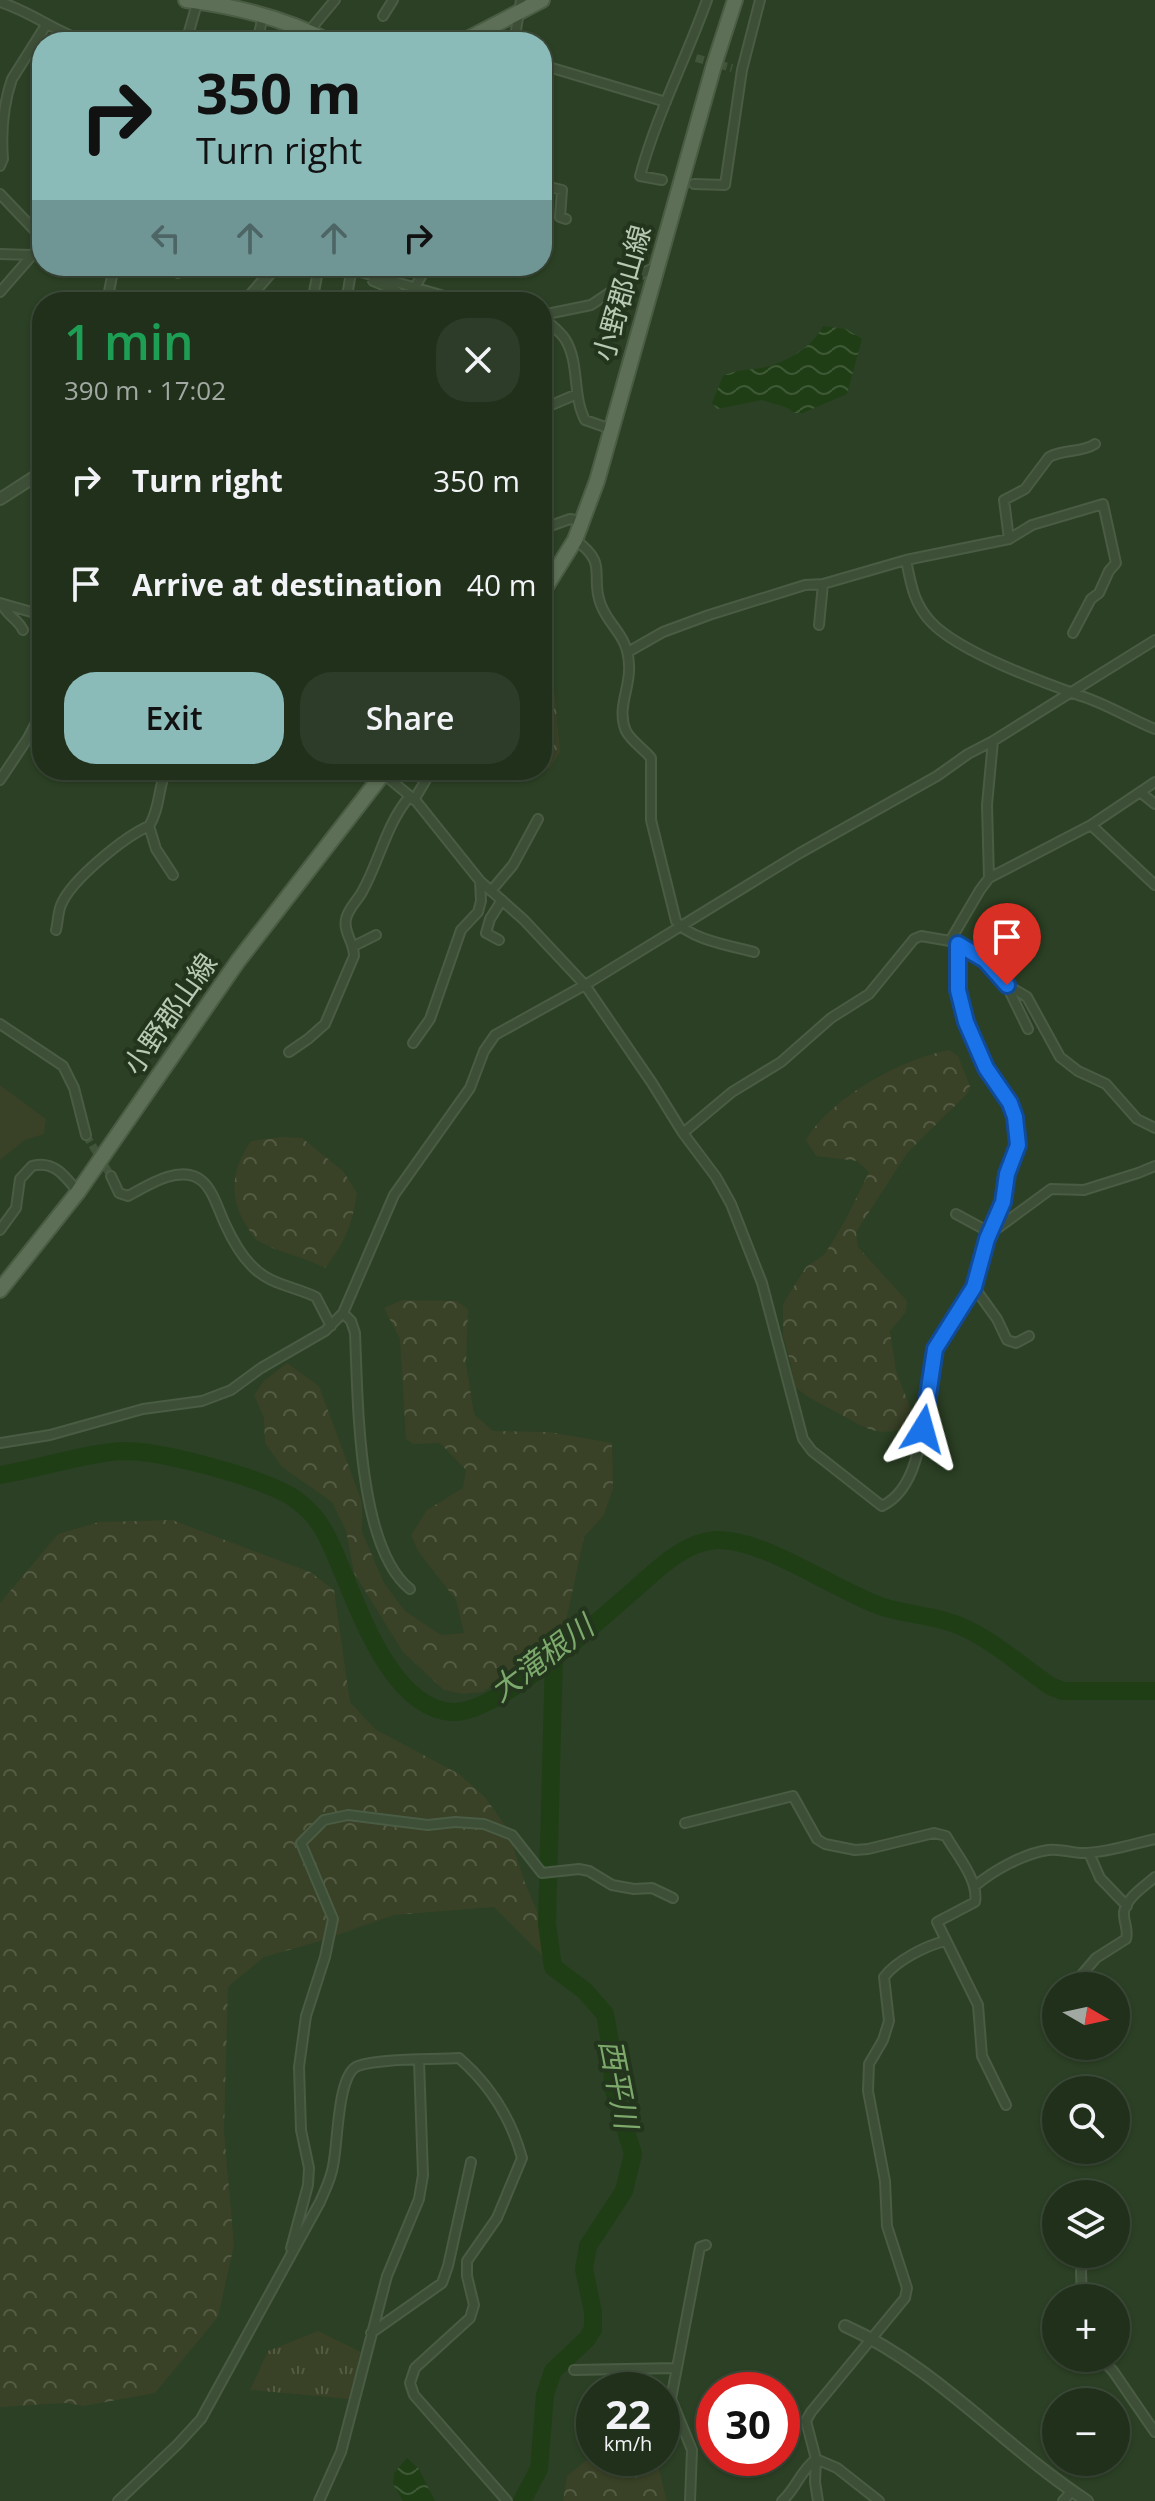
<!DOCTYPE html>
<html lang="en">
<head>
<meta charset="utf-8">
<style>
  body { margin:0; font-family:"Open Sans","Noto Sans JP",sans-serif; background:#2d3c28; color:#f1f3f6; height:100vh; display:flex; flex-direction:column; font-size:30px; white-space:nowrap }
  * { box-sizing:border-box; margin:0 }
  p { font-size:26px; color:#a2a9a3 }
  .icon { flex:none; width:44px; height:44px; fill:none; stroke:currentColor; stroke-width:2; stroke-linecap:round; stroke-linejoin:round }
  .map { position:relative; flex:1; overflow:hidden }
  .details { position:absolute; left:32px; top:292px; width:520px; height:488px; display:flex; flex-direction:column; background:#20301b; border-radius:32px; box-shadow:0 2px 6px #0004,0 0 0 2px #3d4b3a }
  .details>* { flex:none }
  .guide { position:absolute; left:32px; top:32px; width:520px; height:244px; border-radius:32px; box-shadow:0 2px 6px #0004,0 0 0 2px #3d4b3a; background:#8bbbb9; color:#111; overflow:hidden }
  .needle { width:52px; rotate:99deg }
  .buttons { position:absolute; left:1042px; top:1972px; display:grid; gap:16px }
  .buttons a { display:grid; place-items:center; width:88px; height:88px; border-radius:50%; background:#20301b; box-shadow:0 2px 6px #0004,0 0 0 2px #3d4b3a; font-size:40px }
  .speed { position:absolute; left:576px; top:2372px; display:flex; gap:16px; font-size:40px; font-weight:700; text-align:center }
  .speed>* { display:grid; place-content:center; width:104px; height:104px; border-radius:50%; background:#20301b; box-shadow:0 2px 6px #0004,0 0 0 2px #3d4b3a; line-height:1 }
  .speed small { font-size:20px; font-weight:400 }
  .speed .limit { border:12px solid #d22; background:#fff; color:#111 }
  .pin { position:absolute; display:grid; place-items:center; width:68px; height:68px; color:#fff; margin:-82px -34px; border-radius:50% 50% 50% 0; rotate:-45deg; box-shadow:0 0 8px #0007 }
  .pin .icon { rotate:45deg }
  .me { position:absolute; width:88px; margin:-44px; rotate:8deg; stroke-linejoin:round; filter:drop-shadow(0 0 6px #0008) }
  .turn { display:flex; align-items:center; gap:28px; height:168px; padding:0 32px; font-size:36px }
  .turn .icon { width:104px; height:104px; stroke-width:2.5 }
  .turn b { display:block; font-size:56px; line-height:68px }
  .lanes { display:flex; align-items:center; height:76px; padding:0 32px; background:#0003; justify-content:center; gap:40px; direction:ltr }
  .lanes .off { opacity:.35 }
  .round { display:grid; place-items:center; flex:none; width:84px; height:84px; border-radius:32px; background:#2d3c28 }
  .overview { display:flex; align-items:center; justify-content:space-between; height:136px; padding:0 32px }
  h1 { font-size:48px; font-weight:600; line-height:60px; color:#1e9e55 }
  .primary-button { display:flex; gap:16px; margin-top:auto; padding:16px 32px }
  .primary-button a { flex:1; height:92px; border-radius:32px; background:#8bbbb9; color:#111; font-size:32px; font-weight:600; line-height:92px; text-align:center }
  .primary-button a+a { background:#2d3c28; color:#f1f3f6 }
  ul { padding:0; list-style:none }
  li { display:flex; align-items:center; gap:24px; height:104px; padding:0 32px }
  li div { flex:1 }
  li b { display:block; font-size:30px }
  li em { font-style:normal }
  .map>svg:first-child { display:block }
</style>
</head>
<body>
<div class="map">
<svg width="1155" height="2501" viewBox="0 0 1155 2501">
  <defs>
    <pattern id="grass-tufts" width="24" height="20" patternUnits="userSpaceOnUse" patternTransform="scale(2)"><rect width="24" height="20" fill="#394126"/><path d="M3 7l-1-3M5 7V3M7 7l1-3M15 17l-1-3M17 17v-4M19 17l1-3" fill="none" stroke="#545b43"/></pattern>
    <pattern id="forest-crowns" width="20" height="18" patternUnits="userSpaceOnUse" patternTransform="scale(2)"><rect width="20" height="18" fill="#394126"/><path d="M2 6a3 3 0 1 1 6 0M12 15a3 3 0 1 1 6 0" fill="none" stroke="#545b43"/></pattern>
    <pattern id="water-waves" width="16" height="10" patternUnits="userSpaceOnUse" patternTransform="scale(2)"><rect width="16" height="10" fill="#203e16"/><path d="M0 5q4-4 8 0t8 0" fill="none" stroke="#3e5936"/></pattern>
  </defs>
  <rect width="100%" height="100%" fill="#2b4024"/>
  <path fill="url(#grass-tufts)" d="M318,2331L361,2352L349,2399L250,2390L268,2351Z"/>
  <path fill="url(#forest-crowns)" d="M542,644L555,696L560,752L550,768L525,777L443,770H542Z
    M949,1050L958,1056L970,1086L967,1094L908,1152L856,1232L858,1247L907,1301L906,1312L890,1331L896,1371L913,1415L910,1424C882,1441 863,1427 838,1413C822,1405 808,1398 794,1386L791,1365L783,1336V1304L806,1267L825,1254L846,1219L869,1172L857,1161L816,1156L806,1140C830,1098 901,1059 949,1050Z
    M281,1137L302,1138L343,1171L357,1193C352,1226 345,1242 325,1268C304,1257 280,1253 260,1242C254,1239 251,1233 248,1228C228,1199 231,1169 251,1141Z
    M402,1300L457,1301L468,1309L466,1364L474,1414L493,1431L549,1432L612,1443L613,1488L604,1515L584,1537L564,1631L483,1692L463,1694L444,1690L403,1652L354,1573L346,1530L332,1502L282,1467L265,1443L264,1418L254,1395L264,1381L287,1363L319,1386L362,1502V1532L384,1583L405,1611L441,1635L464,1633L456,1600L418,1551L411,1535L427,1510L463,1488L466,1470L440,1443L413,1444L406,1439L400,1339L384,1308Z
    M172,1520L310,1572L334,1590L350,1702L375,1729L459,1774L485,1797L508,1830L525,1883L553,1949L545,1958L494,1907L394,1915L317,1942L264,1957L228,1987L224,2131L234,2245L218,2317L155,2393L84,2406L65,2403L0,2407V1603L58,1534L99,1522Z
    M594,2454V2458H656L667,2501H563L567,2476Z"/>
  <path fill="#394126" d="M0,1085L46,1119L44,1134L25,1140L0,1160Z"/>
  <path fill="url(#water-waves)" d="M823,326L846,329L862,339L847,394L803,413H794L788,408L762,400L717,409L712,403L723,376C735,370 747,370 761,368C784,364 813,347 823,326Z
    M407,2458L419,2469L435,2501H403L393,2484L394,2473Z"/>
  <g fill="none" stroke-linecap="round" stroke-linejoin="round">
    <path stroke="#203e16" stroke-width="18" d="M0,1475C38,1469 89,1452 125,1451C162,1451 253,1476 285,1493C294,1497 303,1505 310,1512C325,1527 333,1549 341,1568C361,1615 393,1708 452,1712C497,1715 599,1620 635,1589C658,1569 683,1543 715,1540C761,1537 835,1590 880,1606C906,1615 935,1615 960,1626C990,1638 1023,1667 1050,1686L1063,1691H1155
      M522,2501L539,2469L545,2395L553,2371L587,2339L593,2329V2312L584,2269L588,2246L624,2191L633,2154L613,2087L612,2053L605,2014L585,1991L553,1967L547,1924L554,1656"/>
    <path stroke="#40553a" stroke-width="8" stroke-dasharray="8 4" stroke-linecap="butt" d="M696,58L732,68
      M86,1135L111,1176"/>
    <defs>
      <path id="minor" d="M0,2C32,12 55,32 87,42
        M383,16L393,0
        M309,31L335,0
        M186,42L198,0
        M257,42L263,16
        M514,42L521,0
        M542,65L666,102
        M0,166L3,159C1,132 3,105 12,79L46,25
        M662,180L640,176C656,116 686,59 707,0
        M694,184L725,185L742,70L760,0
        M542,185L562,190L560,217L566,219
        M0,194L42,238
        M0,254L32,255
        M177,266L178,273
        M340,266L465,302
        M373,281L395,290L408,300
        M414,289L427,266
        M0,292L42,244
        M107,302L114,266
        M312,302L319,266
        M346,302L352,267
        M542,315L591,305L630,279L656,267
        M542,317C550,324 559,330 565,339C580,363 572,395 585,420L611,429
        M542,409L577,394
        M542,529L570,519L582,521
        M1009,539L1004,500L1025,489L1049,457C1064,449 1081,453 1095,444
        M575,540C610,564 589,576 601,605C610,628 628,635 629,665C631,687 616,708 626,731C631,741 644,749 651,758V820L676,921C689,939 732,946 754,952
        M906,560C911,585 914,604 931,622C959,652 1042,682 1081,696C1107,704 1130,719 1155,729
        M0,603L42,615
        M2,604C6,615 18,619 23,630
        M819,625L823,584
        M628,652L663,632L709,615L805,585L823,584L906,560L1009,539L1032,525L1103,504L1116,563L1109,571L1099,593L1091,599L1073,633
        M166,770C158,788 160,809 149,826L156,849L173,875
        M381,772L416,801L480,881L524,920L585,985L652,1083L683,1133L716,1177L731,1204L762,1283L803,1439L812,1451L882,1506C930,1483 921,1394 934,1351C942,1327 963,1310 974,1288C981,1274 983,1255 987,1239L991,1233L1051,1189L1084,1190L1138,1173L1155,1166
        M0,780L28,738L42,711
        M1140,792L1155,804
        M414,800L430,773
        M1091,825L1155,885
        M989,878L987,805L993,741
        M491,891L513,865L538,819
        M56,930C58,922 58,912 61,905C71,880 124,837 149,826
        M499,940L486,933L490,919L502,900
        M950,941L980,890L989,878L1091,825L1155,782
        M354,946L376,935
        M1007,986L1028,1029
        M0,1024L63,1066L74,1088L86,1135
        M413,1043L430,1019L461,930L478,912L481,901L480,881
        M289,1052L308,1039L325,1024L354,956C354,942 343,932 346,919C348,909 357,901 362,892C380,860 386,824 410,796
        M683,1133L732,1092L781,1062L831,1018L869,994L914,939L921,936L950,941L985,960L1007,985L1027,997L1060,1057L1078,1071L1106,1084L1137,1119L1155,1128
        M111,1176L119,1193L128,1196C141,1189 154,1181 167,1177C207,1165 212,1195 225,1224C231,1237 240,1254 251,1265C269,1285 294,1286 316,1297L331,1326
        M956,1214L991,1233L1003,1202L1007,1174L1018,1145V1134L1010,1103L986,1068L966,1022L958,990V944
        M0,1230L16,1208L20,1179L32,1166C54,1160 65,1176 78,1192
        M974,1287L997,1319L1007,1340L1016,1343L1029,1336
        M343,1313L351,1321L355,1333C358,1398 357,1547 410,1589
        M0,1443L50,1435L143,1409L202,1401L231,1390L261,1368L325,1331L343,1313L394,1195L470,1088L484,1051L495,1035L585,985L800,853L937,776L968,754L993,741L1155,640
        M685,1823L793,1796L817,1839L825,1844L855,1850L868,1849L934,1833L946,1836C956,1854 979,1880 975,1902L937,1922L978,2005L982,2056L1006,2105
        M1089,1853L1100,1878L1127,1906
        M975,1886C994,1870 1023,1854 1048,1850C1061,1848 1074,1854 1086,1853C1109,1852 1133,1844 1155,1839
        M1072,1986L1096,1958L1126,1939C1129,1929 1123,1922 1124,1912C1126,1898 1145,1886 1155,1877
        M1049,2015L1056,2008
        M291,2248L308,2185L309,2168L301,2130L299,2067L306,2016L325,1957L333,1919L301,1843L324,1820L348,1815L428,1825L455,1822L484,1824L512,1835L542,1873L579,1869L589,1871L612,1885L634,1889L652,1888L673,1898
        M1082,2298L1081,2272L1083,2254
        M371,2333L442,2283L448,2266L471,2162
        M1100,2358L1113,2371L1155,2432
        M574,2370L676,2368
        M816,2459L815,2482L818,2501
        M118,2501L178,2444L201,2419L320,2202C325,2190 331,2179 333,2166C338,2145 337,2073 358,2066C379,2058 434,2060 459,2058C490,2085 511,2118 522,2158L497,2218L467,2261V2276L474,2305L470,2318L415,2368L410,2383L414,2395L507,2501
        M319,2501L341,2452L387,2276L419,2199L423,2175L419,2061
        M690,2501L692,2450L671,2399L700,2247L706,2245
        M782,2501C796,2489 800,2471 816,2459
        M879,2501L837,2468L816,2459L806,2421L811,2412L905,2298L907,2288L887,2226L885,2181L868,2091L869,2064L883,2040L889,2021L884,1977C896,1961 925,1946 945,1941
        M1063,2501L1072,2491"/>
      <path id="tertiary" d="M245,302L276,266
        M0,499L42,472
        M845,2326C937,2367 1004,2447 1087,2501"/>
      <path id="primary" d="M186,0C235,6 286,19 330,42
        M462,42L542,0
        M542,593L575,540L597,481L714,65L735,0
        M0,1290L78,1192L238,961L386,770"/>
    </defs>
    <use href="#minor" stroke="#4a5c44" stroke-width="12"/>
    <use href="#tertiary" stroke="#4a5c44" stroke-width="14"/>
    <use href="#primary" stroke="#4a5c44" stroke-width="18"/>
    <use href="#minor" stroke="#3e4f38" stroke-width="8"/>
    <use href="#tertiary" stroke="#3e4f38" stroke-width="10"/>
    <use href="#primary" stroke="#5d6f56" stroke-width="14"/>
  </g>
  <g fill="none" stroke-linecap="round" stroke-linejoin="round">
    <defs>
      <path id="route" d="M923,1429L935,1349L974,1287L987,1239L1003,1202L1007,1174L1018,1145L1015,1117L1010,1103L986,1068L966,1022L958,990V944L985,960L1007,985"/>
    </defs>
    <use href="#route" stroke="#114b97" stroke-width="20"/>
    <use href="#route" stroke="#1a73e8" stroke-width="14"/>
  </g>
  <g text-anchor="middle" stroke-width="8" stroke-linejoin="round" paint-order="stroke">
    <g font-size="28" fill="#b9cab4" stroke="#23351d">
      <text transform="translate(622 293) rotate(-74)" y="10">小野郡山線</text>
      <text transform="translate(170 1014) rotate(-55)" y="10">小野郡山線</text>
    </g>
    <g font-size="30" font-style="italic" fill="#7daa6c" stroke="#23351d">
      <text transform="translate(542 1659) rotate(-37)" y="10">大滝根川</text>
      <text transform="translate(618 2084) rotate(79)" y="10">西平川</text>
    </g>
  </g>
</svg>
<div class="buttons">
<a><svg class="needle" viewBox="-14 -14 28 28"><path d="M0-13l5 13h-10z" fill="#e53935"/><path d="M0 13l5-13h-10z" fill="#a2a9a3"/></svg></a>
<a><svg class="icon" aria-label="search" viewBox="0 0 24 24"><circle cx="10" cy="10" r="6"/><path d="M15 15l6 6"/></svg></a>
<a><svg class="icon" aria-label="layers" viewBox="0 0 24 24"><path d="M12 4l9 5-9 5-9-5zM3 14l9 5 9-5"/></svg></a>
<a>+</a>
<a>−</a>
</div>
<div class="speed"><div>22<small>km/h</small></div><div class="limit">30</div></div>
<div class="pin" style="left:1007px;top:985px;background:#d93025"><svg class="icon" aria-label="arrive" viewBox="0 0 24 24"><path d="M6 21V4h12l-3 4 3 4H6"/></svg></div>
<svg class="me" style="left:923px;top:1429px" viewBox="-20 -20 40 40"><path d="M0-17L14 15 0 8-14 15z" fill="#1a73e8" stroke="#fff" stroke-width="4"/></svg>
<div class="guide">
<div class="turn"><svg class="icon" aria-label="right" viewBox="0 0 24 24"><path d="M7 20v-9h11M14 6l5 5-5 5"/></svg><div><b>350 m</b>Turn right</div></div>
<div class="lanes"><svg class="icon off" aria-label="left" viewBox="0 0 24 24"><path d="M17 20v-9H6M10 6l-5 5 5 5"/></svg><svg class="icon off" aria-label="ahead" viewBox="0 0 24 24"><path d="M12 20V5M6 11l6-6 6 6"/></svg><svg class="icon off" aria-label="ahead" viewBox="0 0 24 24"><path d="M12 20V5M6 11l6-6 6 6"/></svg><svg class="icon" aria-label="right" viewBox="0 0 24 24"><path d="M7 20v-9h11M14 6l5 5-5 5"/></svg></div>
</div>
<section class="details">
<div class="overview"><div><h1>1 min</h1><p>390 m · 17:02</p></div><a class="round"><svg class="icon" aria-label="close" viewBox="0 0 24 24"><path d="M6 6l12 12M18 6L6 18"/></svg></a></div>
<ul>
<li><svg class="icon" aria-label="right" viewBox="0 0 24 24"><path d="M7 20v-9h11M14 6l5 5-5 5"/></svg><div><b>Turn right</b></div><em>350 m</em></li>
<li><svg class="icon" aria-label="arrive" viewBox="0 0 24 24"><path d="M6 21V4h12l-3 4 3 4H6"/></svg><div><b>Arrive at destination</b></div><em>40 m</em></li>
</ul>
<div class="primary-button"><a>Exit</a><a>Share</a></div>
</section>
</div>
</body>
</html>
